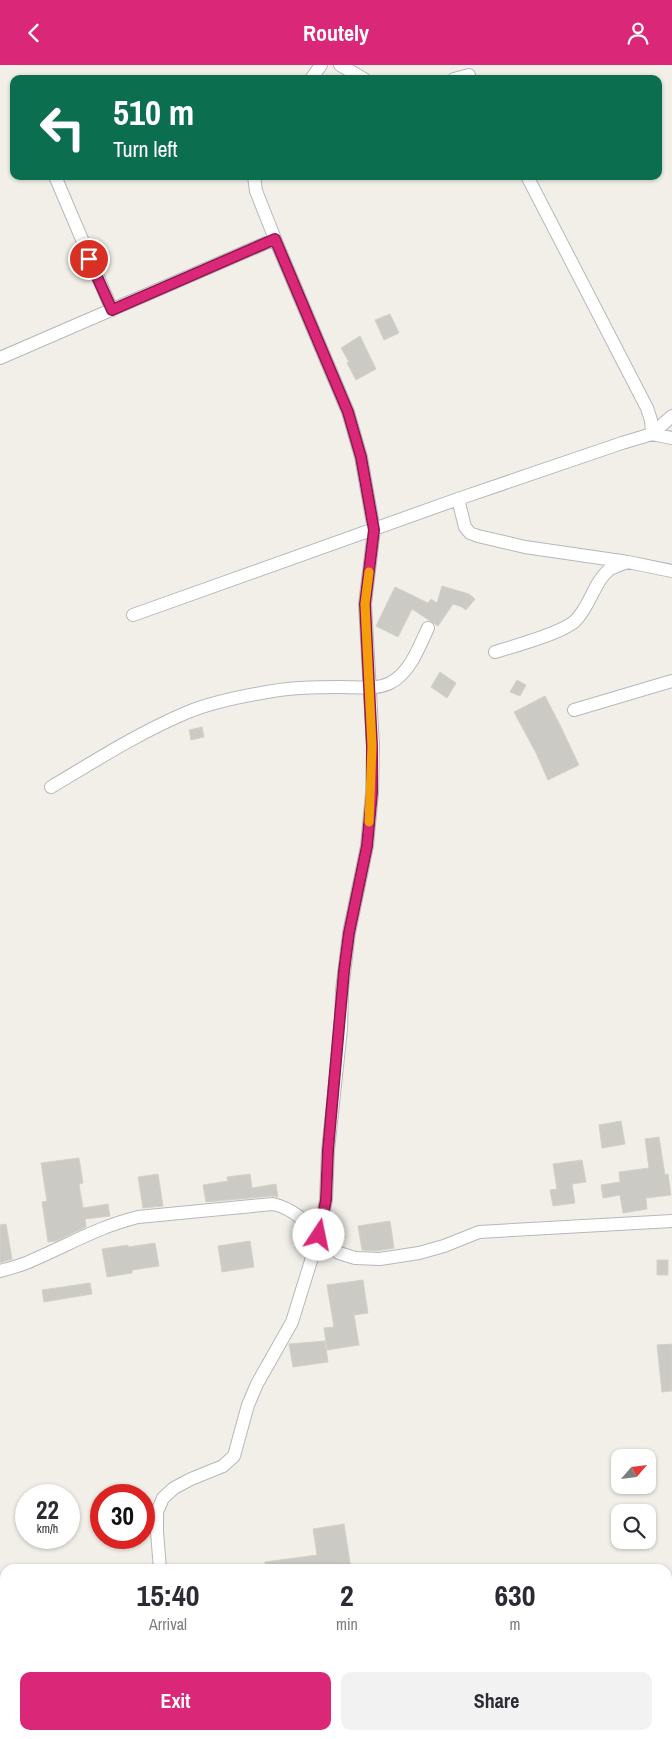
<!DOCTYPE html>
<html lang="en">
<head>
<meta charset="utf-8">
<style>
  body { margin:0; font-family:"Archivo Narrow",sans-serif; background:#f2f2f3; color:#2b2b33; height:100vh; display:flex; flex-direction:column; font-size:19px; white-space:nowrap }
  * { box-sizing:border-box; margin:0 }
  p { font-size:16px; color:#7c7c81 }
  .icon { flex:none; width:28px; height:28px; fill:none; stroke:currentColor; stroke-width:2; stroke-linecap:round; stroke-linejoin:round }
  .map { position:relative; flex:1; overflow:hidden }
  .details { position:absolute; left:0px; top:1499px; width:672px; height:176px; display:flex; flex-direction:column; background:#fff; border-radius:15px 15px 0 0; box-shadow:0 1px 4px #0004 }
  .details>* { flex:none }
  .hud { position:absolute; left:10px; top:10px; width:652px; height:105px; border-radius:10px; box-shadow:0 1px 4px #0004; background:#0b6e4f; color:#fff; overflow:hidden }
  .needle { width:32px; rotate:62deg }
  .buttons { position:absolute; left:611px; top:1384px; display:grid; gap:10px }
  .buttons a { display:grid; place-items:center; width:45px; height:45px; border-radius:10px; background:#fff; box-shadow:0 1px 4px #0004; font-size:25px }
  .speed { position:absolute; left:15px; top:1419px; display:flex; gap:10px; font-size:25px; font-weight:700; text-align:center }
  .speed>* { display:grid; place-content:center; width:65px; height:65px; border-radius:50%; background:#fff; box-shadow:0 1px 4px #0004; line-height:1 }
  .speed small { font-size:12px; font-weight:400 }
  .speed .limit { border:8px solid #d22; background:#fff; color:#111 }
  .pin { position:absolute; display:grid; place-items:center; width:42px; height:42px; color:#fff; margin:-21px; border:2px solid #fff; border-radius:50%; box-shadow:0 1px 5px #0007 }
  .me { position:absolute; width:55px; margin:-28px; rotate:11deg; stroke-linejoin:round; filter:drop-shadow(0 0 4px #0008) }
  .turn { display:flex; align-items:center; gap:18px; height:105px; padding:0 20px; font-size:22px }
  .turn .icon { width:65px; height:65px; stroke-width:2.5 }
  .turn b { display:block; font-size:35px; line-height:42px }
  .eta { display:flex; justify-content:space-evenly; align-items:center; height:85px; text-align:center }
  .eta b { font-size:30px; font-weight:700; line-height:35px }
  .action { display:flex; gap:10px; margin-top:auto; padding:10px 20px }
  .action a { flex:1; height:58px; border-radius:10px; background:#db2777; color:#fff; font-size:20px; font-weight:700; line-height:58px; text-align:center }
  .action a+a { background:#f2f2f3; color:#2b2b33 }
  header { display:flex; justify-content:space-between; align-items:center; height:65px; padding:0 20px; background:#db2777; color:#fff; font-size:22px; font-weight:700 }
  .map>svg:first-child { display:block }
</style>
</head>
<body>
<header><svg class="icon" aria-label="back" viewBox="0 0 24 24"><path d="M15 5l-7 7 7 7"/></svg>Routely<svg class="icon" aria-label="person" viewBox="0 0 24 24"><circle cx="12" cy="8" r="4"/><path d="M4 21q1-7 8-7t8 7"/></svg></header>
<div class="map">
<svg width="672" height="1674" viewBox="0 0 672 1674">
  <rect width="100%" height="100%" fill="#f1efe8"/>
  <path fill="#cccac5" stroke="#d6d1c6" d="M390,249L399,268L384,275L375,255Z
    M360,271L376,304L356,315L347,298L349,297L341,283Z
    M442,521L469,529L475,534L466,545L462,542L453,539L438,561L412,544L398,572L376,561L395,522L428,538L431,534L437,538Z
    M440,607L456,618L447,633L431,622Z
    M517,615L526,620L520,631L510,627Z
    M545,631L560,660L579,700L548,715L536,688L514,647Z
    M202,662L204,672L191,675L189,665Z
    M621,1056L625,1079L602,1083L599,1060Z
    M659,1072L665,1110L668,1109L671,1130L646,1133L647,1144L623,1148L620,1130L603,1133L601,1120L620,1117L619,1107L649,1103L645,1074Z
    M79,1093L83,1118L79,1119L83,1143L108,1139L110,1151L85,1154L86,1162L56,1176L48,1177L42,1137L47,1136L41,1098Z
    M582,1095L586,1117L572,1119L575,1138L553,1141L550,1125L557,1124L553,1099Z
    M158,1109L163,1141L143,1143L138,1112Z
    M250,1109L252,1123L276,1119L278,1132L272,1131L206,1137L203,1120L228,1116L227,1112Z
    M390,1156L394,1183L376,1186L362,1185L358,1161Z
    M6,1159L12,1194L0,1198V1160Z
    M250,1176L254,1202L222,1207L218,1181Z
    M155,1178L159,1201L132,1205V1208L107,1212L102,1184L128,1180V1182Z
    M657,1195H668V1210H657Z
    M363,1215L368,1248L354,1250L359,1280L327,1285L324,1263L334,1262L327,1220Z
    M90,1218L92,1229L44,1237L42,1225Z
    M325,1276L328,1297L293,1302L289,1279Z
    M672,1279V1326L662,1327L657,1280Z
    M344,1459L351,1504H266L265,1497L317,1490L313,1464Z"/>
  <g fill="none" stroke-linecap="round" stroke-linejoin="round">
    <defs>
      <path id="minor" d="M340,0L364,14
        M311,14L321,0
        M454,14L469,10
        M55,111L112,245
        M254,111L256,126L275,174L348,347L361,392L374,465L365,539L373,681L372,728L367,781L349,868L342,925L341,964L328,1085L326,1135L319,1170L339,1188L355,1193L380,1194L419,1188L444,1181L479,1167L672,1156
        M527,111L647,343L651,355L652,369
        M0,293L275,174
        M652,369L672,351
        M458,434L465,462L470,468L478,471L525,482L628,497L672,506
        M133,550L458,434L622,378L652,369L672,373
        M495,587C515,581 562,568 575,556C590,542 594,516 610,504C616,501 622,499 628,497
        M574,645L672,616
        M51,722C95,696 140,667 188,647C210,638 248,630 273,626C295,622 319,622 341,622C357,622 376,625 390,618C410,608 419,582 428,563
        M0,1206C11,1203 23,1200 33,1195C70,1179 98,1162 138,1152L273,1139C292,1143 306,1157 319,1170L292,1257L257,1319L248,1340L234,1391L223,1401L191,1414L174,1423L163,1433L157,1447V1467L160,1504
        M157,1674V1670"/>
    </defs>
    <use href="#minor" stroke="#b5b8bc" stroke-width="14"/>
    <use href="#minor" stroke="#fff" stroke-width="12"/>
  </g>
  <g fill="none" stroke-linecap="round" stroke-linejoin="round">
    <defs>
      <path id="route" d="M89,194L112,245L275,174L348,347L361,392L374,465L365,539L372,681V728L367,781L349,868L344,906L328,1085L326,1135L319,1170"/>
    </defs>
    <use href="#route" stroke="#8e194d" stroke-width="12"/>
    <use href="#route" stroke="#db2777" stroke-width="9"/>
    <path stroke="#f59e0b" stroke-width="9" d="M369,507L365,539L372,681L369,757"/>
  </g>
</svg>
<div class="buttons">
<a><svg class="needle" viewBox="-14 -14 28 28"><path d="M0-13l5 13h-10z" fill="#e53935"/><path d="M0 13l5-13h-10z" fill="#7c7c81"/></svg></a>
<a><svg class="icon" aria-label="search" viewBox="0 0 24 24"><circle cx="10" cy="10" r="6"/><path d="M15 15l6 6"/></svg></a>
</div>
<div class="speed"><div>22<small>km/h</small></div><div class="limit">30</div></div>
<div class="pin" style="left:89px;top:194px;background:#d93025"><svg class="icon" aria-label="arrive" viewBox="0 0 24 24"><path d="M6 21V4h12l-3 4 3 4H6"/></svg></div>
<svg class="me" style="left:319px;top:1170px" viewBox="-20 -20 40 40"><circle r="19" fill="#fff"/><path d="M0-13L10 11 0 6-10 11z" fill="#db2777"/></svg>
<div class="hud">
<div class="turn"><svg class="icon" aria-label="left" viewBox="0 0 24 24"><path d="M17 20v-9H6M10 6l-5 5 5 5"/></svg><div><b>510 m</b>Turn left</div></div>
</div>
<section class="details">
<div class="eta">
<div><b>15:40</b><p>Arrival</p></div>
<div><b>2</b><p>min</p></div>
<div><b>630</b><p>m</p></div>
</div>
<div class="action"><a>Exit</a><a>Share</a></div>
</section>
</div>
</body>
</html>
